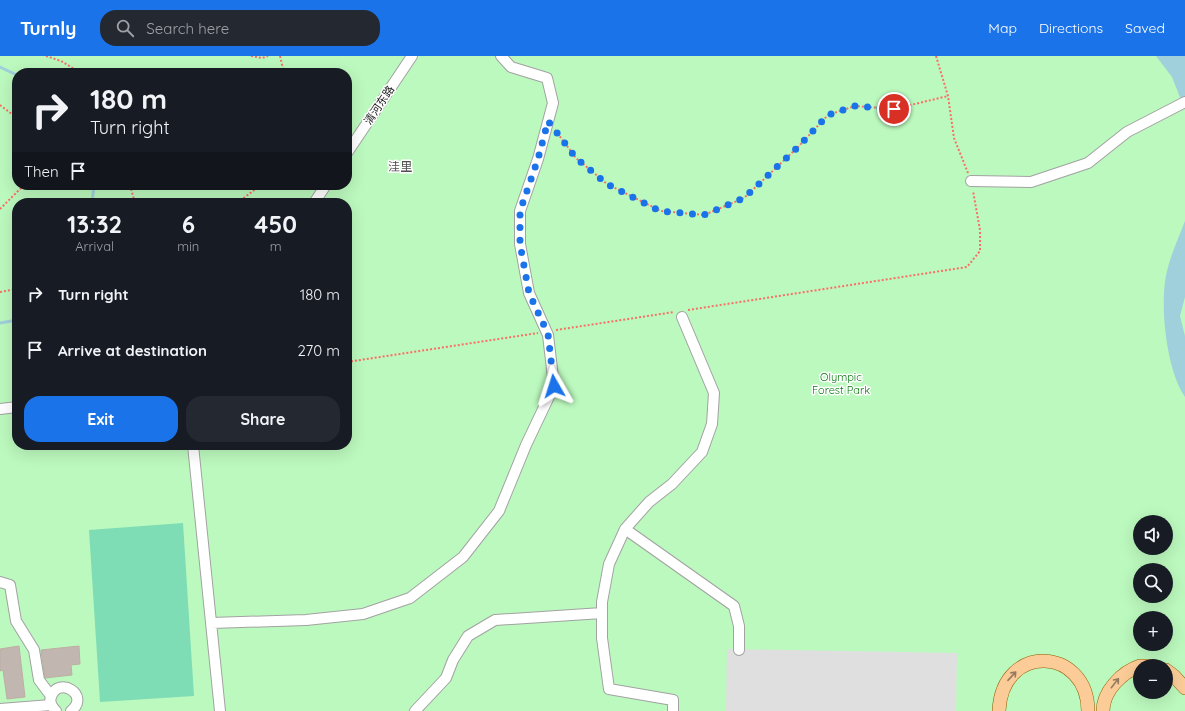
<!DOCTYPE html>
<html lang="en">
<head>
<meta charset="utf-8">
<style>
  body { margin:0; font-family:Quicksand,"Noto Sans SC",sans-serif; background:#242831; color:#f1f3f6; height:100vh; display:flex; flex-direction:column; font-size:15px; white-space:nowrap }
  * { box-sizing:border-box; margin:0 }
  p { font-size:13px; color:#9ea1a6 }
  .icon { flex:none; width:22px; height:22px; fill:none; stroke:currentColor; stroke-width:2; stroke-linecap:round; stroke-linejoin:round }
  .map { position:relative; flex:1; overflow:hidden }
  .panel { position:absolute; left:12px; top:142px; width:340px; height:252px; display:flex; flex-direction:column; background:#171b24; border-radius:16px; box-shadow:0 4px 16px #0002 }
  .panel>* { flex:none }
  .guide { position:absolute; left:12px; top:12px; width:340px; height:122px; border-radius:16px; box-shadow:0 4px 16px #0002; background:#171b24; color:#f1f3f6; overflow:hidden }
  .fabs { position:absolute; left:1133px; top:459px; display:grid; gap:8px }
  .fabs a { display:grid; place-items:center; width:40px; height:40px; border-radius:50%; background:#171b24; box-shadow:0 4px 16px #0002; font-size:20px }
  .pin { position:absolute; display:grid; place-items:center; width:34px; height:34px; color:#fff; margin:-17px; border:2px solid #fff; border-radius:50%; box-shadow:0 1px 4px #0007 }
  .me { position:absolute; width:44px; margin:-22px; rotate:354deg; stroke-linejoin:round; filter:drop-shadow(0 0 3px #0008) }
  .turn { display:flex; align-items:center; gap:14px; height:84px; padding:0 12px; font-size:18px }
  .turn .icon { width:52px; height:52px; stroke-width:2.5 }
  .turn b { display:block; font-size:28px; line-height:34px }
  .then { display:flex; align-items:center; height:38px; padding:0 12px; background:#0003; gap:8px; font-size:15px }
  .eta { display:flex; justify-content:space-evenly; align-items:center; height:68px; text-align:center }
  .eta b { font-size:24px; font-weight:700; line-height:28px }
  .primary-button { display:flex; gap:8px; margin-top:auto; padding:8px 12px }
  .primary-button a { flex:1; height:46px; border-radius:16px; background:#1a73e8; color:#fff; font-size:16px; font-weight:700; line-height:46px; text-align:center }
  .primary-button a+a { background:#242831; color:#f1f3f6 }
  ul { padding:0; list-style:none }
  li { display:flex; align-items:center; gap:12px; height:56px; padding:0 12px }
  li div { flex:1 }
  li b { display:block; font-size:15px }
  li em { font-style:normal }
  header { display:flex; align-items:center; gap:24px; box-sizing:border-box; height:56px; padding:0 20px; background:#1a73e8; color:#fff }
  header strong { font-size:19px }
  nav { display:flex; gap:22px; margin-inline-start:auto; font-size:14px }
  .search { width:280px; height:36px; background:#242831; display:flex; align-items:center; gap:10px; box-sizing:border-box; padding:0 14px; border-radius:16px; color:#9ea1a6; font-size:15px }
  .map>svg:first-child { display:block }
</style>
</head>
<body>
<header>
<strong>Turnly</strong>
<div class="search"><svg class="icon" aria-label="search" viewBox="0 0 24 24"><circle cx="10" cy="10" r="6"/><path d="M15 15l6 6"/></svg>Search here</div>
<nav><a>Map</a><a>Directions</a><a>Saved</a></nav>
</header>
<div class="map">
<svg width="1185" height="655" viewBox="0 0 1185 655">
  <rect width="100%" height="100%" fill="#ede8e1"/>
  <path fill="#bcf9be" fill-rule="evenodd" d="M0,0H1185V655H0ZM17,17H347V129H17ZM17,147H347V389H17ZM1140,466H1166V492H1140ZM1140,514H1166V540H1140ZM1140,562H1166V588H1140ZM1140,610H1166V636H1140Z"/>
  <path fill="#7eddb4" d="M183,467L194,640L100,646L89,474Z"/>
  <path fill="#dfdfdf" d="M727,593L957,597L956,655H726Z"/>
  <path fill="#a0d0db" d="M1156,0H1185V54L1172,21Z
    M1185,165V241L1180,260L1185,280V341C1166,313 1159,247 1167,215C1171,198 1179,181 1185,165Z"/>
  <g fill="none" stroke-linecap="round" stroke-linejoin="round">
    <path stroke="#a0d0db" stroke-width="3" d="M0,11L17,19
      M92,147L94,129
      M0,267L17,264"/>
  </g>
  <path fill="#c1b7b0" stroke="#beaea3" d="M19,590L25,641L7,643L3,614L0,615V593Z
    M79,590L80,608L71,609L72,619L45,622L41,594Z"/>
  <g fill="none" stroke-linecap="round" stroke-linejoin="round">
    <defs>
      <path id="minor" d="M347,97L412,0
        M971,125L1031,126L1088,107L1127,76L1185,46
        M314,147L326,129
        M0,353L17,351
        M193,389L220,655
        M625,473L734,550L739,570V594
        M0,526L10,529L16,565L34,594L39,624L51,640
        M211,567L306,564L363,558L410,542L463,501L499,455L526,389L554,330L548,279L529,237L520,188V155L538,103L553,47L547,22L511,11L501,0
        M0,653L51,649
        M56,655C52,651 49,646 51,641C58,619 91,639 71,655
        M415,655L446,622L453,604L468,580L495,564L602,557
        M673,655V644L609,633L602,582V546L609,508L625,473L649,446L672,428L702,396L712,368L714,337L682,261"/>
      <path id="major" d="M1140,610H1153
        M1166,614L1174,620L1185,632
        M999,655C1002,586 1088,591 1088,655
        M1103,655C1103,635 1122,616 1140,610"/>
    </defs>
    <use href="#minor" stroke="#a2a2a2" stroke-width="12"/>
    <use href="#major" stroke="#925c01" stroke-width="14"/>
    <path stroke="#f96f66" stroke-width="2" stroke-dasharray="2 2" stroke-linecap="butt" d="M46,0L61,5L81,17
      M251,0L262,2L268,0
      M280,0L284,17
      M936,0L948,40L954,82L968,117
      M0,49L17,62
      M555,74L576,102L607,128L661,155L704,159L744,142L797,92L828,59L855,50L894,53L948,40
      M130,129L135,147
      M237,147L261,129
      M0,153L24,129
      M0,236L17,233
      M688,254L967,211L980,195V174L973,135
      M556,274L674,256
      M347,306L538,277"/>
    <use href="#minor" stroke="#fff" stroke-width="10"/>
    <use href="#major" stroke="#fbcc97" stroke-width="13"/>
  </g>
  <defs><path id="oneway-shaft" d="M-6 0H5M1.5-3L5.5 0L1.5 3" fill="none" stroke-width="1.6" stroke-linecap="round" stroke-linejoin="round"/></defs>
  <g stroke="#967c5f">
    <use href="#oneway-shaft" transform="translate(1012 620) rotate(-47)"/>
    <use href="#oneway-shaft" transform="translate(1115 627) rotate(-52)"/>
  </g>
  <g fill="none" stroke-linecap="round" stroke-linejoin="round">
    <path stroke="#1a73e8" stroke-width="7" stroke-dasharray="0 12.6" d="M554,330L548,278L529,237L520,188V155L538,103L548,65L576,102L607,128L660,155L704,159L744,142L797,92L828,59L855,50L894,53"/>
  </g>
  <g text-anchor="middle" stroke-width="3" stroke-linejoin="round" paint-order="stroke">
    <g font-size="11" fill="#1b1b1b" stroke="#fff">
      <text transform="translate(379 49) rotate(-56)" y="4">清河东路</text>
    </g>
    <g font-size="11" fill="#0b7710" stroke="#fff">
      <text x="841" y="325">Olympic<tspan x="841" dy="13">Forest Park</tspan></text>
    </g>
    <g font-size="12" fill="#4e4e4e" stroke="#fff">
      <text x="400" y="115">洼里</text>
    </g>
  </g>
</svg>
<div class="fabs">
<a><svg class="icon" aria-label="sound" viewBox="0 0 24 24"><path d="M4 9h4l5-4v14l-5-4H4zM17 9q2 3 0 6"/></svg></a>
<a><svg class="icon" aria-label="search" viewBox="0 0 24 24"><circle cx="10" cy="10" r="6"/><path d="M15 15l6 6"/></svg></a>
<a>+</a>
<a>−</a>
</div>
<div class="pin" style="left:894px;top:53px;background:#d93025"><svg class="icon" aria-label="arrive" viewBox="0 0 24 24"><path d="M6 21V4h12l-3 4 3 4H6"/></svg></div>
<svg class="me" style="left:554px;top:330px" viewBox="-20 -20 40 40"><path d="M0-17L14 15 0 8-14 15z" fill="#1a73e8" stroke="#fff" stroke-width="4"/></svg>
<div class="guide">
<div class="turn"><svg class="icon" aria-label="right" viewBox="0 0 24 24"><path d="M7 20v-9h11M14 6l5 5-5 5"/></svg><div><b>180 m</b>Turn right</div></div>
<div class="then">Then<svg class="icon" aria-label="arrive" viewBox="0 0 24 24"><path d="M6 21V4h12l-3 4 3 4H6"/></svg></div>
</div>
<section class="panel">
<div class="eta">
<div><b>13:32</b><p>Arrival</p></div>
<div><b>6</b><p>min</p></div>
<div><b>450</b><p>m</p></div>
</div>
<ul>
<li><svg class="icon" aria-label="right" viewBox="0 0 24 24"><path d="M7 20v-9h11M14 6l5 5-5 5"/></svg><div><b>Turn right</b></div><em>180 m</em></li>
<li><svg class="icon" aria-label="arrive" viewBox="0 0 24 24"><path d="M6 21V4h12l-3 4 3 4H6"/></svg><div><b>Arrive at destination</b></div><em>270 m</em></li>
</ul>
<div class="primary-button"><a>Exit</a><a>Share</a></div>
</section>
</div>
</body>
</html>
